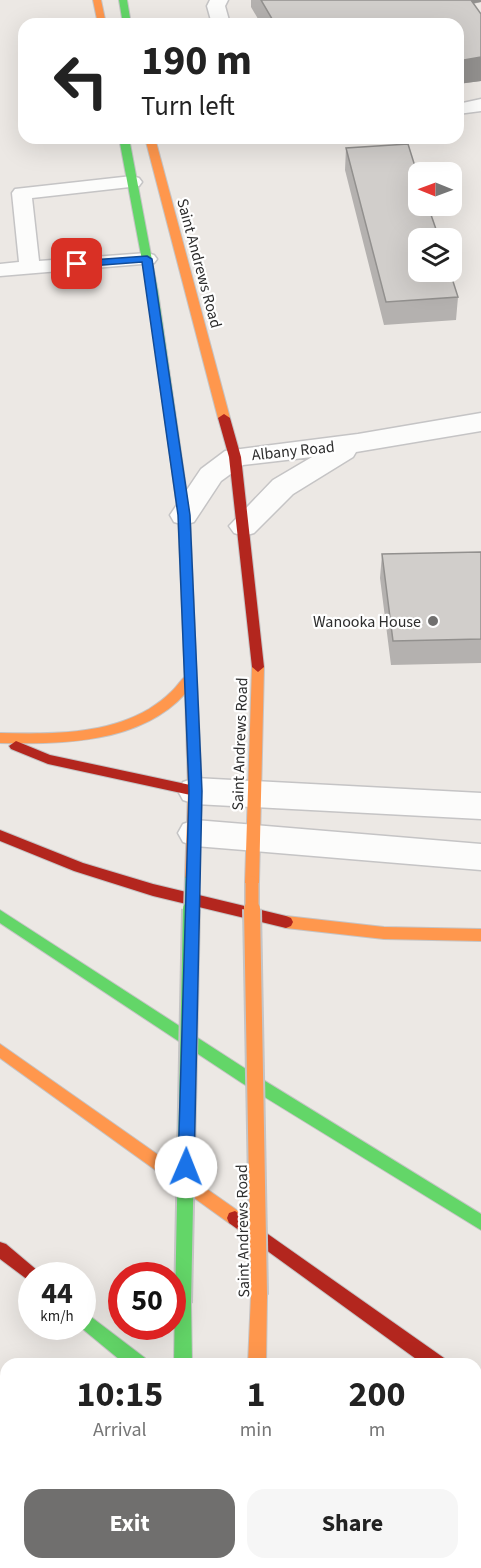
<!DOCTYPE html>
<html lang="en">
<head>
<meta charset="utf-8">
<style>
  body { margin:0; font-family:"Source Sans 3",sans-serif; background:#f6f6f6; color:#222; height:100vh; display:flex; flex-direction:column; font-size:22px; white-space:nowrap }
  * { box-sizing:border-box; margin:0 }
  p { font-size:20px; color:#767676 }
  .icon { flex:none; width:33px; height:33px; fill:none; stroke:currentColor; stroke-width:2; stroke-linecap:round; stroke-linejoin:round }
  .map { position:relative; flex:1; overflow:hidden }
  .panel { position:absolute; left:0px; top:1358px; width:482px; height:212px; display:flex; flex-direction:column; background:#fff; border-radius:18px 18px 0 0; box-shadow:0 6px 24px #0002 }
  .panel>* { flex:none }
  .top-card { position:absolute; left:18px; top:18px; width:446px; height:126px; border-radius:18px; box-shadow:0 6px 24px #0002; background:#fff; color:#222; overflow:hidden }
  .needle { width:39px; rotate:271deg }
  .tools { position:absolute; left:408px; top:162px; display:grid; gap:12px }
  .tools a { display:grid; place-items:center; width:54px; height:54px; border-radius:12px; background:#fff; box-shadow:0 6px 24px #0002; font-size:30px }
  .speed { position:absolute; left:18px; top:1262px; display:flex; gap:12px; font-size:30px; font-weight:700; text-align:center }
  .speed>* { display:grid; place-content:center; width:78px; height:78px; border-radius:50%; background:#fff; box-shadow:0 6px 24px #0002; line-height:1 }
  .speed small { font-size:15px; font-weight:400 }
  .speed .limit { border:9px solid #d22; background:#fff; color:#111 }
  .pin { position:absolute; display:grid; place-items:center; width:51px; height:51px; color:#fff; margin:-26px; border-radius:12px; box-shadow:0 3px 9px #0006 }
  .me { position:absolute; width:66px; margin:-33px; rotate:1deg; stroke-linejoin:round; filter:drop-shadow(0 0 4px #0008) }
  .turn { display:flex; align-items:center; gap:21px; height:126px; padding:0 24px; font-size:27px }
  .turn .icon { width:78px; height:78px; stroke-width:2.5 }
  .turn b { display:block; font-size:42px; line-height:51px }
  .eta { display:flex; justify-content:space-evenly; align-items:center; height:102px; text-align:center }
  .eta b { font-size:36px; font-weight:700; line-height:42px }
  .button { display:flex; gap:12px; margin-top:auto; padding:12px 24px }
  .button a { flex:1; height:69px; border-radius:18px; background:#706f6e; color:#fff; font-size:24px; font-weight:700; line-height:69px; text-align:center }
  .button a+a { background:#f6f6f6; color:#222 }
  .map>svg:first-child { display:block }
</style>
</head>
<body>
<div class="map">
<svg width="481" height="1568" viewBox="0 0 481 1568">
  <rect width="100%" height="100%" fill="#ece8e4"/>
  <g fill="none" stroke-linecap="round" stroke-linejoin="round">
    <defs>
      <path id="lane" d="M210,0H228L225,6L230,24H212L207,6Z
        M481,99V111L458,114V104Z
        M132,176L139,178L142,182L139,186L32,198L39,261L147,253L154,255L157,259L154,263L0,276V264L19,262L12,193L15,189Z"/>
      <path id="street" d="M481,413V431L356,452L353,457L293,494L254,533L244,536L234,533L229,526L273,480L312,457L243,465L221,481L194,522L184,525L174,522L170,515L201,469L225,451L358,434Z
        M195,778L481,793V819L195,804L183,800L178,791L183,782Z
        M195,820L481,844V870L195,846L183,842L178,833L183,824Z"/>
      <path id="fast" d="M119,0H127L131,24H123Z
        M119,138H129L158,292L190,515L197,683L191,688L185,683L178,515L148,292Z
        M0,910L252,1073L481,1214V1230L242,1083L0,923Z
        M183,1295L189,1297L191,1303L192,1364H174L175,1303L177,1297Z
        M82,1310L145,1358L147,1364H125L79,1326H82Z"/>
      <path id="slow" d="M93,0H101L106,24H98Z
        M145,138H155L230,418L228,420L224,422L218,418Z
        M258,662L264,667L259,883L257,887H247L245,883L252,667Z
        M191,673L197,678L202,791L199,878L197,882H187L185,878L188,791L185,694C139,744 62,744 0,743V733C50,734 105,735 149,709C157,704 165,698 171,692C178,686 182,676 191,673Z
        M286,916L384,927L481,929V941L384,939L286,928L281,926L279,922L281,918Z
        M0,1044L241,1213L243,1218L241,1223L235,1225L229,1223L0,1058Z
        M259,1287L265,1290L267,1295L266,1364H248L251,1295L253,1290Z
        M476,1383L481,1385V1404L476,1402Z"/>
      <path id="jam" d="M224,414L230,418L241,457L264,667L258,672L252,667L229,457L218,418Z
        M16,741L50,755L195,786L200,787L202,791L200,795L195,796L48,764L11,749L9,746Z
        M0,830L83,863L153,884L286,916L291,918L293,922L291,926L286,928L153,896L74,871L0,841Z
        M235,1211L444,1358L446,1364H423L229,1223L227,1218L229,1213Z
        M0,1242L6,1244L38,1271L40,1275H32V1283L0,1259Z
        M171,1563H189L188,1568H170Z
        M251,1563H269L270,1568H252Z"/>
    </defs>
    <use href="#lane" stroke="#c5c4c5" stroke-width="3"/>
    <use href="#street" stroke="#c5c4c5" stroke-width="3"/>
    <use href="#fast" stroke="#c5c4c5" stroke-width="2"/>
    <use href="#slow" stroke="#c5c4c5" stroke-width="2"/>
    <use href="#jam" stroke="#c5c4c5" stroke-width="2"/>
    <use href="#lane" fill="#fcfcfb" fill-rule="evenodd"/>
    <use href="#street" fill="#fcfcfb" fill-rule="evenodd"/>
    <use href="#fast" fill="#63d668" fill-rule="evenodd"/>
    <use href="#slow" fill="#ff974d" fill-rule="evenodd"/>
    <use href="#jam" fill="#b3261e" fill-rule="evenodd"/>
    <defs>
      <path id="fast-bridge-far1" d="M191,911L192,878"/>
      <path id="fast-bridge" d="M183,1303L191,909"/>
      <path id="slow-bridge-far1" d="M252,883V911"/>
      <path id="slow-bridge" d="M252,909L259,1295"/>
    </defs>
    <use href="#fast-bridge-far1" stroke="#c5c4c5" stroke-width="16" stroke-linecap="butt"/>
    <use href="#fast-bridge" stroke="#c5c4c5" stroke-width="20" stroke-linecap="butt"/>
    <use href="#slow-bridge-far1" stroke="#c5c4c5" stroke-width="16" stroke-linecap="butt"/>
    <use href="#slow-bridge" stroke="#c5c4c5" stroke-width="20" stroke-linecap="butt"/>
    <use href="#fast-bridge-far1" stroke="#63d668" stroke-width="13"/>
    <use href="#fast-bridge" stroke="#63d668" stroke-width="16"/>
    <use href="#slow-bridge-far1" stroke="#ff974d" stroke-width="13"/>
    <use href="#slow-bridge" stroke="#ff974d" stroke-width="16"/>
  </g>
  <path fill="#b4b1af" d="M251,0H481V2L473,4L481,81L458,84V24H261L251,7Z
    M346,148L458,297L456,320L384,325L345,170Z
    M481,552V663L391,665L380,578L382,554Z"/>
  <path fill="#92908e" d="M456,0H481V2L456,6Z
    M481,57V81L458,84V61Z"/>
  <path fill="#d1cecb" stroke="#92908e" stroke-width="1.5" d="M261,0H471L481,14V57L458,61V24H275Z
    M408,144L418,176V206H428L439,238H418V272H450L458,297L386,302L346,148Z
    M481,552V639L393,641L382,554Z"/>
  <path fill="#1a73e8" stroke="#114b97" stroke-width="1.5" d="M147,256L152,259L190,515L202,791L194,1167L192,1172L186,1174L180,1172L178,1167L189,791L178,515L142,262L77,267L71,264L77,261Z"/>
  <circle fill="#706f6e" stroke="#fff" stroke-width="2" cx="433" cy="621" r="6"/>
  <g text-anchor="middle" stroke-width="4.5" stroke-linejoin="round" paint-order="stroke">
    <g font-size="16" fill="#2e2e2e" stroke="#fff">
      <text transform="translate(200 263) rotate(75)" y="6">Saint Andrews Road</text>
      <text transform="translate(293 450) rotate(-6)" y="6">Albany Road</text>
      <text transform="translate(239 744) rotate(-88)" y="6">Saint Andrews Road</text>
      <text transform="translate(242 1231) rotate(-91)" y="6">Saint Andrews Road</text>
    </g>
    <g font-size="16" fill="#2e2e2e" stroke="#fff" text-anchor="end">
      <text x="421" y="627">Wanooka House</text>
    </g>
  </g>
</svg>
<div class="tools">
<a><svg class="needle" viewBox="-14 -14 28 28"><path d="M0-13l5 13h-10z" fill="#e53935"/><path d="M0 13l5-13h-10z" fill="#767676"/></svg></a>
<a><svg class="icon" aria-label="layers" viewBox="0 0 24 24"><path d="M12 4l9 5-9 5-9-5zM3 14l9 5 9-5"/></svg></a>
</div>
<div class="speed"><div>44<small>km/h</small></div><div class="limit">50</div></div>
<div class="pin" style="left:77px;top:264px;background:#d93025"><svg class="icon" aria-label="arrive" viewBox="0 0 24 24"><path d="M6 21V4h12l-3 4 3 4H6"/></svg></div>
<svg class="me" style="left:186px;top:1167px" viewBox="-20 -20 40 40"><circle r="19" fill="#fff"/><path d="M0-13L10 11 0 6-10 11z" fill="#1a73e8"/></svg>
<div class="top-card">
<div class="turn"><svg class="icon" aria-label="left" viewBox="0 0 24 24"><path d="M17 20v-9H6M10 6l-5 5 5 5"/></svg><div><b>190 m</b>Turn left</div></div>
</div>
<section class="panel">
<div class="eta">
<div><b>10:15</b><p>Arrival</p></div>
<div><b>1</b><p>min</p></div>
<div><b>200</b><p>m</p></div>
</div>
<div class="button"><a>Exit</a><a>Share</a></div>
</section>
</div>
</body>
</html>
